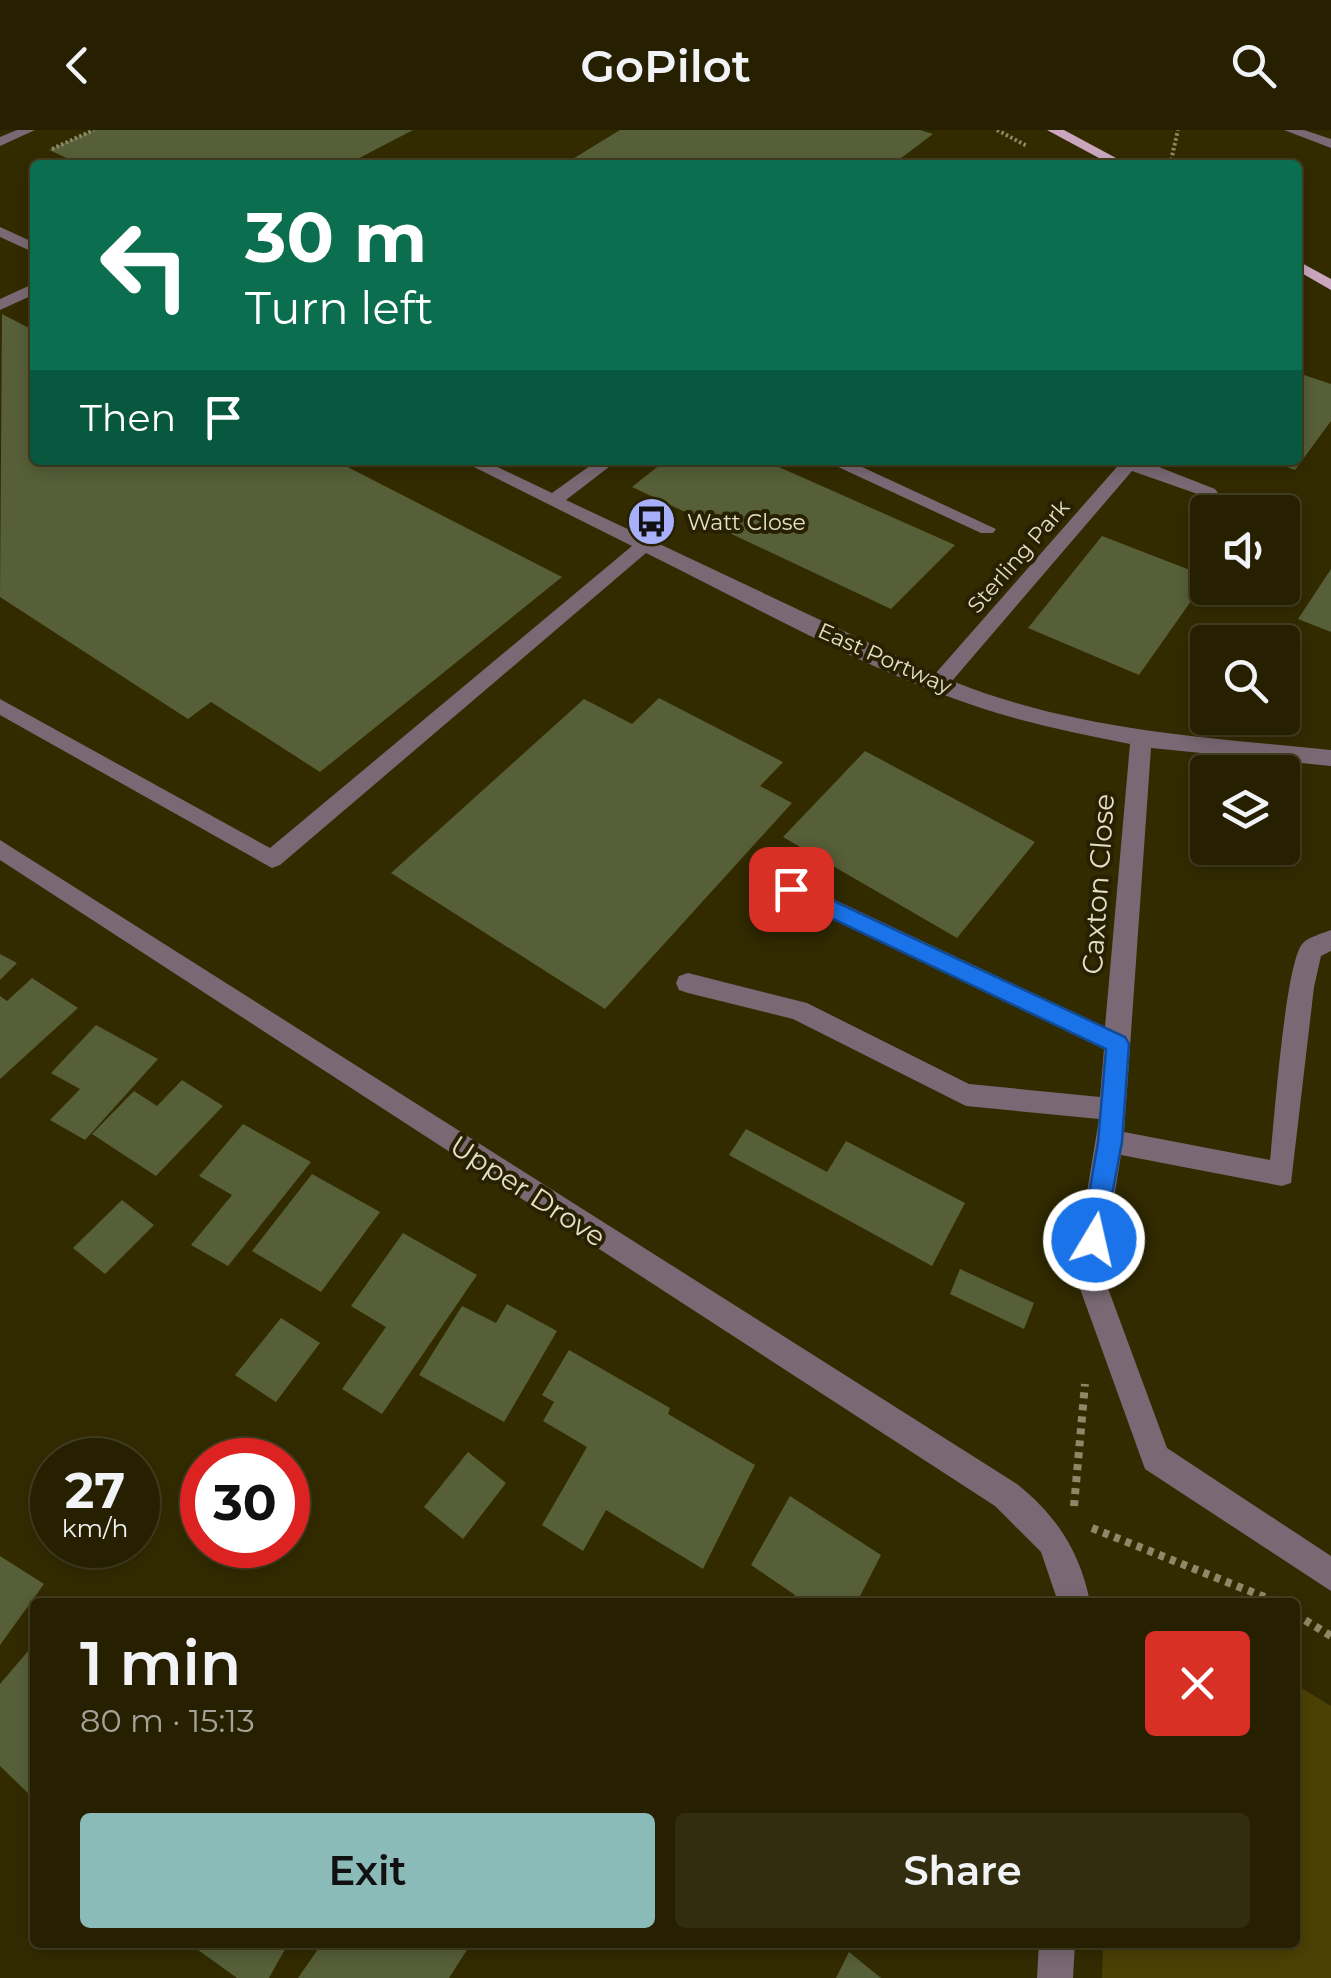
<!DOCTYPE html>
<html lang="en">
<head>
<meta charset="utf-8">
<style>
  body { margin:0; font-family:Montserrat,sans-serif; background:#322d0f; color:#f1f3f6; height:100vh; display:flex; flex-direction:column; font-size:38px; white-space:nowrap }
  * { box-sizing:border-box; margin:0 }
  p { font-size:32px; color:#a4a399 }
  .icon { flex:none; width:55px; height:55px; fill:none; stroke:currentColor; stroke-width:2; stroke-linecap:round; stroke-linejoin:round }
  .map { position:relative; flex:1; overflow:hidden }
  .panel { position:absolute; left:30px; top:1468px; width:1270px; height:350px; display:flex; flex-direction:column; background:#262000; border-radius:10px; box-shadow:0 5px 15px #0003,0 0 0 2px #423e22 }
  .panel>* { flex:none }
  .hud { position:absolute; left:30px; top:30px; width:1272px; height:305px; border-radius:10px; box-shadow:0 5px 15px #0003,0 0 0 2px #423e22; background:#0b6e4f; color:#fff; overflow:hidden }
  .controls { position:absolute; left:1190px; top:365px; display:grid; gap:20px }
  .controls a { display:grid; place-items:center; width:110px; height:110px; border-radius:10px; background:#262000; box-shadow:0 5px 15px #0003,0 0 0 2px #423e22; font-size:50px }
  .speed { position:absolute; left:30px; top:1308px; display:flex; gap:20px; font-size:50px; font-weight:700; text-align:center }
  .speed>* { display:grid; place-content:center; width:130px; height:130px; border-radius:50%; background:#262000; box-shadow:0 5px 15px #0003,0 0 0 2px #423e22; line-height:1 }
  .speed small { font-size:25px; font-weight:400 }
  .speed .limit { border:15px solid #d22; background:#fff; color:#111 }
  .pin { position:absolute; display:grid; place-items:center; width:85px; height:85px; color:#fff; margin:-42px; border-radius:20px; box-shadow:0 5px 15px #0006 }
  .me { position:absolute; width:110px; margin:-55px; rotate:9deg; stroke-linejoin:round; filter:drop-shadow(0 0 8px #0008) }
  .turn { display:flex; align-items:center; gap:35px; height:210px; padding:0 50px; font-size:45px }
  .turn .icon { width:130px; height:130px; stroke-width:2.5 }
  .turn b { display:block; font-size:70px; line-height:85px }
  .then { display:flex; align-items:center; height:95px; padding:0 50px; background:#0003; gap:20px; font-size:38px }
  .round { display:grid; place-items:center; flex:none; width:105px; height:105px; border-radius:10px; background:#322d0f }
  .head { display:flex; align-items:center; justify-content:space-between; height:170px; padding:0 50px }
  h1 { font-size:60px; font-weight:600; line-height:75px }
  .button { display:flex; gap:20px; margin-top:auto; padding:20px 50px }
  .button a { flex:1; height:115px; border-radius:10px; background:#8bbbb9; color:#111; font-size:40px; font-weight:600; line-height:115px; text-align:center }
  .button a+a { background:#322d0f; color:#f1f3f6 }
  header { display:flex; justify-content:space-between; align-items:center; height:130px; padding:0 50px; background:#262000; font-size:45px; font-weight:600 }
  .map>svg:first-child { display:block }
</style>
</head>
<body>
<header><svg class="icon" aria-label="back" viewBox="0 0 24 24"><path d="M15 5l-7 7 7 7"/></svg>GoPilot<svg class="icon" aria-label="search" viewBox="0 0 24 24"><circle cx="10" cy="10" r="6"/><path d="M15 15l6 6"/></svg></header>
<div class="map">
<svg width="1331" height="1848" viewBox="0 0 1331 1848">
  <rect width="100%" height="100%" fill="#322b00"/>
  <path fill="#4b4105" d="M1295,1554L1331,1576V1848H1102L1103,1813L1295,1812Z"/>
  <path fill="#565f38" d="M94,0H413L346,35H82L49,20Z
    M620,0H920L933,4L892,35H584L571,30Z
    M2,184L35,201V330H334L562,447L320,642L211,572L188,589L0,467Z
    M1298,243L1331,254V291L1295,340L1268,330H1298Z
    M666,330H763L955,415L891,479L632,357Z
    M1102,406L1208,447L1139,545L1028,498Z
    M1331,439V502L1298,489Z
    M659,568L783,632L760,656L792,673L605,879L391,743L584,569L632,594Z
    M865,621L1035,712L957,808L783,707Z
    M0,824L17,833L0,850Z
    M32,848L78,878L0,949V866L7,871Z
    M96,895L158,929L85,1010L50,990L80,959L51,943Z
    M182,950L223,976L156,1046L92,1004L134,961L157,976Z
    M243,994L311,1032L228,1136L191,1115L232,1065L199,1046Z
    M746,999L827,1042L846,1011L965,1073L932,1136L729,1025Z
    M312,1044L380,1082L321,1162L252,1121Z
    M122,1070L154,1095L105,1144L73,1118Z
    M403,1103L477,1145L382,1284L342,1259L386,1197L351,1176Z
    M960,1139L1034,1173L1024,1199L950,1164Z
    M507,1174L557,1201L504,1292L419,1245L462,1176L496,1193Z
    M281,1188L320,1213L276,1272L235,1245Z
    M569,1220L670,1278L668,1284L755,1335L703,1439L606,1380L583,1421L542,1395L587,1317L543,1291L554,1272L542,1265Z
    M468,1322L506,1353L463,1409L424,1377Z
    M790,1366L881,1425L857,1472H791L795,1465L751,1435Z
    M0,1426L44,1454L0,1515Z
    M35,1513V1670L0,1636V1554Z
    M187,1812H289L269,1848H237Z
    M323,1812H472L449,1848H298Z
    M849,1822L881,1848H836Z"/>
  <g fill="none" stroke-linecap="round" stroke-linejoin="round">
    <path stroke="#8e8868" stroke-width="4" stroke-dasharray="2.5 2.5" stroke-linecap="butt" d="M997,0L1027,16
      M52,19L94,0
      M1170,35L1178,0"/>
    <path stroke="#8e8868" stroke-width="8" stroke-dasharray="6 6" stroke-linecap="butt" d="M1074,1376L1085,1254
      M1092,1398L1277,1472
      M1295,1484L1331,1506"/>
    <path fill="#7a6974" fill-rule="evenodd" d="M17,0H35L0,16V7Z
      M1284,0H1304L1331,9V18Z
      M0,97L35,113V123L0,107Z
      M35,153V164L0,180V169Z
      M460,330H483L552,363L598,330H618L566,370L935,544L1123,330H1141L1215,359L1218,363L1209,368L1132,341L952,551C1074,600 1202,607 1331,620V636L1151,618L1124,1002L1270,1030C1274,996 1285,831 1303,813C1309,807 1323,803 1331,800V821L1321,826L1314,857L1291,1053L1282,1056L1121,1025L1102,1142L1167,1318L1331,1426V1461L1145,1339L1074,1142L1099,989L966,976L793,889L688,863L679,860L676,853L679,846L688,843L807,873L969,954L1100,967L1104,919L783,765L780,759L783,753H799L1105,897L1130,614C1080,604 1030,594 981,578C865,540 756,477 646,423L280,735L272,738L0,585V569L270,718L632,416Z
      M823,330H847L996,399L993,403H981Z
      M0,710L1017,1354C1057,1386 1080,1422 1090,1472H1058L1041,1422L995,1376L0,730Z
      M1039,1812H1075L1073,1848H1037Z"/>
    <path fill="#caa7be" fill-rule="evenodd" d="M1047,0H1064L1129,35H1112Z
      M1298,131L1331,149V160L1298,141Z"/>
  </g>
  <path fill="#1a73e8" stroke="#114b97" stroke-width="2.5" d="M791,751L1125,907L1129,914L1122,1012L1102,1118L1094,1121L1085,1118L1081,1110L1098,1012L1106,919L783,765L780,759Z"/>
  <defs>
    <symbol id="bus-disc" viewBox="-11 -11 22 22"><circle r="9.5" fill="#a8b0fc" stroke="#272102"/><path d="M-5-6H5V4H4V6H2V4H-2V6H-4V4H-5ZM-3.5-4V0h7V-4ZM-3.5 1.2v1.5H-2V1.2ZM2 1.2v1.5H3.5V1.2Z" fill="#111"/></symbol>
  </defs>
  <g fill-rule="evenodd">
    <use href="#bus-disc" x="624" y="364" width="55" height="55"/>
  </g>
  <g text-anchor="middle" stroke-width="8" stroke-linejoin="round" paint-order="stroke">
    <g font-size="22" fill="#e3dfc9" stroke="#272102" text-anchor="start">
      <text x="687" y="400">Watt Close</text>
    </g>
    <g font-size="22" fill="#e3dfc9" stroke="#272102">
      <text transform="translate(1018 426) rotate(-49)" y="8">Sterling Park</text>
      <text transform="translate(885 528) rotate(24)" y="8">East Portway</text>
    </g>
    <g font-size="28" fill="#e3dfc9" stroke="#272102">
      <text transform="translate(1098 754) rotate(-86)" y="10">Caxton Close</text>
      <text transform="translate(528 1061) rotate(33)" y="10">Upper Drove</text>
    </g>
  </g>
</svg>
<div class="controls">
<a><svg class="icon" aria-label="sound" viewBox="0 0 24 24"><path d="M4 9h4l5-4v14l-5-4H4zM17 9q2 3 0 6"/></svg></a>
<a><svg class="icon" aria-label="search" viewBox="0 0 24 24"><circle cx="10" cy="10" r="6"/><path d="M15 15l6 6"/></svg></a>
<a><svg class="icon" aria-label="layers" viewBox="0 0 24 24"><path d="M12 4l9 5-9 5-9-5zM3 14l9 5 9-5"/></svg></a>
</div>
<div class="speed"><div>27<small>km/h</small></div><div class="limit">30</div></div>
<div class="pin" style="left:791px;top:759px;background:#d93025"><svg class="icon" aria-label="arrive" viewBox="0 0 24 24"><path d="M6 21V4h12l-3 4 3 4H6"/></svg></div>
<svg class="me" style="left:1094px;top:1110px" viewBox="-20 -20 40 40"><circle r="17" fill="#1a73e8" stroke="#fff" stroke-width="3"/><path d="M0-11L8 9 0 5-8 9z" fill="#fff"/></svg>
<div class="hud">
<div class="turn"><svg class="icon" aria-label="left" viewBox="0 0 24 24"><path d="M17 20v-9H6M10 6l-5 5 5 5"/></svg><div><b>30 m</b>Turn left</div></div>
<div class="then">Then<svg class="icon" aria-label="arrive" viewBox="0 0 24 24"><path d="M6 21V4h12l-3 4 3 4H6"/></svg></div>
</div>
<section class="panel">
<div class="head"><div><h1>1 min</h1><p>80 m · 15:13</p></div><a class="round" style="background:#d93025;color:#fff"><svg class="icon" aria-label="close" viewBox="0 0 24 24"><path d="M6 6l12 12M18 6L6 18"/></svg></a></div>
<div class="button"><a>Exit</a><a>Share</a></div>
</section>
</div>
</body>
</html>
